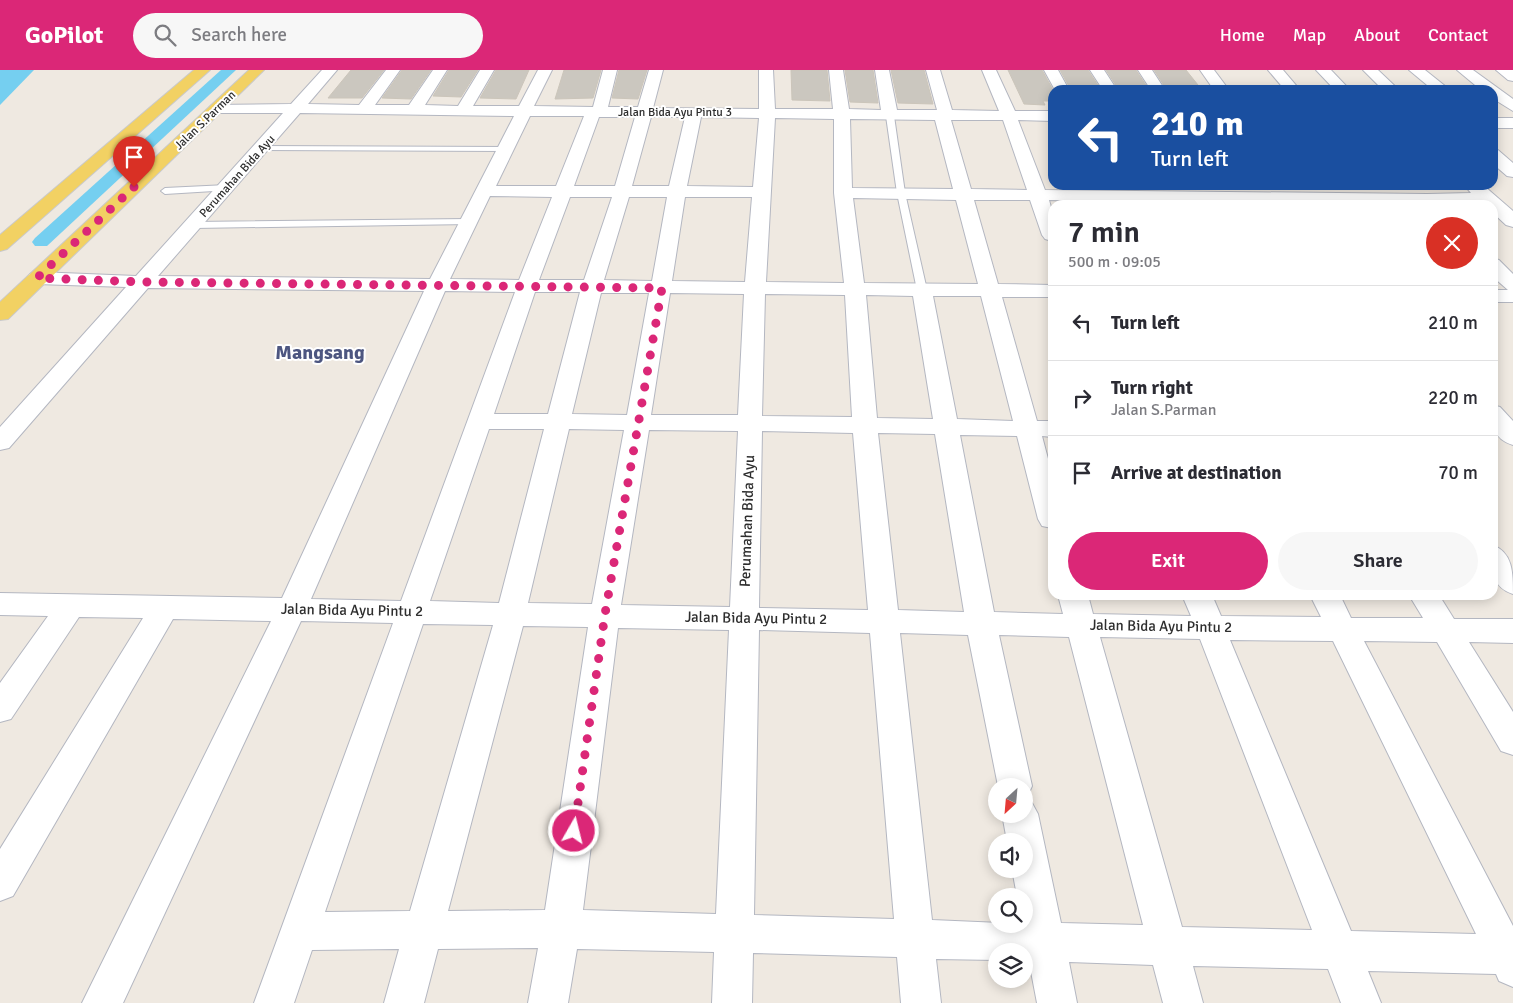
<!DOCTYPE html>
<html lang="en">
<head>
<meta charset="utf-8">
<style>
  body { margin:0; font-family:Signika,sans-serif; background:#f7f7f7; color:#2b2b33; height:100vh; display:flex; flex-direction:column; font-size:19px; white-space:nowrap }
  * { box-sizing:border-box; margin:0 }
  p { font-size:16px; color:#7c7c81 }
  .icon { flex:none; width:28px; height:28px; fill:none; stroke:currentColor; stroke-width:2; stroke-linecap:round; stroke-linejoin:round }
  .map { position:relative; flex:1; overflow:hidden }
  .panel { position:absolute; left:1048px; top:130px; width:450px; height:400px; display:flex; flex-direction:column; background:#fff; border-radius:15px; box-shadow:0 2px 12px #0003 }
  .panel>* { flex:none }
  .top-card { position:absolute; left:1048px; top:15px; width:450px; height:105px; border-radius:15px; box-shadow:0 2px 12px #0003; background:#1a4fa0; color:#fff; overflow:hidden }
  .needle { width:32px; rotate:206deg }
  .buttons { position:absolute; left:988px; top:708px; display:grid; gap:10px }
  .buttons a { display:grid; place-items:center; width:45px; height:45px; border-radius:50%; background:#fff; box-shadow:0 2px 12px #0003; font-size:25px }
  .pin { position:absolute; display:grid; place-items:center; width:42px; height:42px; color:#fff; margin:-51px -21px; border-radius:50% 50% 50% 0; rotate:-45deg; box-shadow:0 0 5px #0007 }
  .pin .icon { rotate:45deg }
  .me { position:absolute; width:55px; margin:-28px; rotate:8deg; stroke-linejoin:round; filter:drop-shadow(0 0 4px #0008) }
  .turn { display:flex; align-items:center; gap:18px; height:105px; padding:0 20px; font-size:22px }
  .turn .icon { width:65px; height:65px; stroke-width:2.5 }
  .turn b { display:block; font-size:35px; line-height:42px }
  .round { display:grid; place-items:center; flex:none; width:52px; height:52px; border-radius:26px; background:#f7f7f7 }
  .overview { display:flex; align-items:center; justify-content:space-between; height:85px; padding:0 20px }
  h1 { font-size:30px; font-weight:600; line-height:38px }
  .action { display:flex; gap:10px; margin-top:auto; padding:10px 20px }
  .action a { flex:1; height:58px; border-radius:30px; background:#db2777; color:#fff; font-size:20px; font-weight:600; line-height:58px; text-align:center }
  .action a+a { background:#f7f7f7; color:#2b2b33 }
  ul { padding:0; list-style:none }
  li { display:flex; align-items:center; gap:15px; height:75px; padding:0 20px; border-top:1px solid #e1e1e2 }
  li div { flex:1 }
  li b { display:block; font-size:19px }
  li em { font-style:normal }
  header { display:flex; align-items:center; gap:30px; box-sizing:border-box; height:70px; padding:0 25px; background:#db2777; color:#fff }
  header strong { font-size:24px }
  nav { display:flex; gap:28px; margin-inline-start:auto; font-size:18px }
  .search { width:350px; height:45px; background:#f7f7f7; display:flex; align-items:center; gap:12px; box-sizing:border-box; padding:0 18px; border-radius:28px; color:#7c7c81; font-size:19px }
  .map>svg:first-child { display:block }
</style>
</head>
<body>
<header>
<strong>GoPilot</strong>
<div class="search"><svg class="icon" aria-label="search" viewBox="0 0 24 24"><circle cx="10" cy="10" r="6"/><path d="M15 15l6 6"/></svg>Search here</div>
<nav><a>Home</a><a>Map</a><a>About</a><a>Contact</a></nav>
</header>
<div class="map">
<svg width="1513" height="933" viewBox="0 0 1513 933">
  <rect width="100%" height="100%" fill="#efe9e1"/>
  <path fill="#75cff0" d="M0,0H34L0,35Z"/>
  <g fill="none" stroke-linecap="round" stroke-linejoin="round">
    <path fill="#75cff0" fill-rule="evenodd" d="M221,0H236L47,176H35L32,172L35,168Z"/>
  </g>
  <path fill="#cbc7bf" stroke="#cbc5ba" d="M351,0H384L362,28H328Z
    M402,0H431L411,29L382,28Z
    M449,0H478L461,27L433,26Z
    M496,0H529L516,29L480,28Z
    M564,0H601L593,28L555,29Z
    M619,0H647L638,29L612,28Z
    M791,0H827L830,31L792,30Z
    M845,0H873L878,33L850,32Z
    M891,0H924L933,34L898,33Z
    M1008,0H1042L1053,20L1052,31H1043L1045,35L1024,34Z
    M1060,0H1088L1101,20H1071Z
    M1106,0H1136L1149,20H1119Z
    M1154,0H1186L1202,20H1167Z"/>
  <g fill="none" stroke-linecap="round" stroke-linejoin="round">
    <defs>
      <path id="lane" d="M890,44L894,46L905,123L927,220L922,223L917,220L897,123L886,46Z
        M259,76L506,77L510,79L506,81L262,80L258,78Z
        M227,115L231,118L230,120L165,124L161,121L165,118Z
        M468,149L473,152L471,154L194,158L189,155L194,152Z"/>
      <path id="street" d="M322,0H337L308,34L359,35L386,0H400L375,35H409L433,0H447L425,35L458,36L480,0H494L473,36H519L538,0H552L534,36L593,37L603,0H617L608,37H638L649,0H663L653,38L759,39V0H773L775,39H833L829,0H843L849,39L881,40L875,0H889L897,40H937L926,0H940L952,40L999,41L982,0H996L1015,41H1052V51L1018,50L1045,120L1427,124L1471,123L1466,117L1468,115H1483L1513,141V157L1506,155L1492,142V135L1483,133L1423,135L1049,130L1052,141V171L1045,169L1042,165L1030,130H974L998,214L1052,215V227H1002L1037,351H1052V367L1042,366L1052,404V458L1042,456L1038,449L1017,366L960,365L994,542L1063,544L1058,525H1088L1093,544L1191,546L1182,525H1212L1221,546L1321,547L1310,525H1340L1351,548H1423L1409,525H1439L1454,549H1513V573L1469,572L1513,642V685L1501,681L1437,572L1364,571L1513,856V917L1499,911L1496,904L1368,901L1381,933H1341L1328,899L1193,896L1203,933H1163L1153,895L1069,892L1077,933H1037L1029,891H1024V881H996V890L936,889L941,933H901L897,887L753,883L752,933H712L714,882L577,879L568,933H528L538,878L438,879L424,933H384L399,879L312,880L294,933H254L393,553L301,551L123,933H82L271,551L173,549L13,826L0,831V779L143,548L79,547L11,649L0,652V613L48,546L0,545V523L282,528L424,221L148,218L9,378L0,380V357L126,217L37,214L30,212L27,208L30,204L37,202L136,206L283,43H217L209,38L212,35L291,34ZM300,43L514,46L430,209L158,206ZM530,46H584L556,116H496ZM599,47H635L615,116H574ZM651,47H685L669,116H632ZM701,47L759,48L753,117L687,116ZM775,48L834,49V123L844,213L766,212ZM850,49L935,50L953,119L852,118ZM951,50H1003L1027,120L971,119ZM490,126L552,127L519,210L450,209ZM570,127H612L584,210H539ZM629,127H667L652,211L604,210ZM685,127H752L745,212L672,211ZM853,128L956,130L978,214L864,213ZM445,221L515,222L401,531L311,529ZM535,222H580L548,344H494ZM601,223H649L627,345L572,344ZM670,223L744,224L738,345H651ZM765,224L845,225L852,347L762,346ZM866,225L913,226L933,349L877,348ZM933,226H981L1013,351L957,349ZM489,359H544L499,533L430,531ZM569,359L624,360L592,534L528,533ZM649,360L738,361L730,537L621,535ZM762,361L853,363L868,540L759,538ZM878,363L935,364L964,542L898,540ZM423,554L493,555L410,841L325,842ZM523,556L588,557L545,840L448,841ZM618,558L729,560L716,844L583,840ZM759,560L870,563L894,849L754,845ZM900,563L968,565L998,716H1024V728L1027,727L1032,716L999,565L1069,567L1143,855L1061,853L1038,744L1032,733L1024,729V744H1002L1007,771H1024V799H1012L1017,826H1024V854L932,850ZM1100,567L1200,569L1312,860L1182,857ZM1230,570L1333,571L1476,864L1351,861Z
        M1044,0H1058L1069,20H1055Z
        M1090,0H1104L1117,20H1103Z
        M1138,0H1152L1165,20H1151Z
        M1200,0H1214L1229,20H1214Z
        M1268,0H1283L1300,20H1285Z
        M1316,0H1331L1350,20H1335Z
        M1363,0H1378L1399,20H1383Z
        M1409,0H1425L1450,20H1433Z
        M1457,0H1473L1513,29V41L1492,28V20H1481Z
        M1496,0H1513V11L1508,10Z
        M1492,48H1513V58H1492Z
        M1492,79L1498,80L1513,93V107L1507,106L1492,93Z
        M1492,188L1499,190L1513,204V232H1492V220H1508L1492,206Z
        M1492,335L1500,337L1513,351V375C1492,369 1492,353 1492,335Z
        M1492,475C1513,482 1513,503 1513,524C1489,516 1492,496 1492,475Z"/>
      <path id="primary" d="M194,0H210L7,179L0,181V165Z
        M249,0H264L8,249L0,250V232Z"/>
    </defs>
    <use href="#lane" stroke="#b4b7c1" stroke-width="2"/>
    <use href="#street" stroke="#b4b7c1" stroke-width="2"/>
    <use href="#primary" stroke="#c9c9c9" stroke-width="2"/>
    <use href="#lane" fill="#fff" fill-rule="evenodd"/>
    <use href="#street" fill="#fff" fill-rule="evenodd"/>
    <use href="#primary" fill="#f2d163" fill-rule="evenodd"/>
  </g>
  <g fill="none" stroke-linecap="round" stroke-linejoin="round">
    <path stroke="#db2777" stroke-width="9" stroke-dasharray="0 16.2" d="M134,117L37,208L143,212L662,218L605,544L574,761"/>
  </g>
  <g text-anchor="middle" stroke-width="4" stroke-linejoin="round" paint-order="stroke">
    <g font-size="12" fill="#2e2e2e" stroke="#fff">
      <text x="675" y="46">Jalan Bida Ayu Pintu 3</text>
      <text transform="translate(205 50) rotate(-44)" y="4">Jalan S.Parman</text>
      <text transform="translate(237 106) rotate(-48)" y="4">Perumahan Bida Ayu</text>
    </g>
    <g font-size="15" fill="#2e2e2e" stroke="#fff">
      <text transform="translate(747 451) rotate(-88)" y="5">Perumahan Bida Ayu</text>
      <text transform="translate(352 540) rotate(1)" y="5">Jalan Bida Ayu Pintu 2</text>
      <text transform="translate(756 548) rotate(1)" y="5">Jalan Bida Ayu Pintu 2</text>
      <text transform="translate(1161 556) rotate(1)" y="5">Jalan Bida Ayu Pintu 2</text>
    </g>
    <g font-size="20" font-weight="bold" fill="#4d5680" stroke="#fff">
      <text x="320" y="289">Mangsang</text>
    </g>
  </g>
</svg>
<div class="buttons">
<a><svg class="needle" viewBox="-14 -14 28 28"><path d="M0-13l5 13h-10z" fill="#e53935"/><path d="M0 13l5-13h-10z" fill="#7c7c81"/></svg></a>
<a><svg class="icon" aria-label="sound" viewBox="0 0 24 24"><path d="M4 9h4l5-4v14l-5-4H4zM17 9q2 3 0 6"/></svg></a>
<a><svg class="icon" aria-label="search" viewBox="0 0 24 24"><circle cx="10" cy="10" r="6"/><path d="M15 15l6 6"/></svg></a>
<a><svg class="icon" aria-label="layers" viewBox="0 0 24 24"><path d="M12 4l9 5-9 5-9-5zM3 14l9 5 9-5"/></svg></a>
</div>
<div class="pin" style="left:134px;top:117px;background:#d93025"><svg class="icon" aria-label="arrive" viewBox="0 0 24 24"><path d="M6 21V4h12l-3 4 3 4H6"/></svg></div>
<svg class="me" style="left:574px;top:761px" viewBox="-20 -20 40 40"><circle r="17" fill="#db2777" stroke="#fff" stroke-width="3"/><path d="M0-11L8 9 0 5-8 9z" fill="#fff"/></svg>
<div class="top-card">
<div class="turn"><svg class="icon" aria-label="left" viewBox="0 0 24 24"><path d="M17 20v-9H6M10 6l-5 5 5 5"/></svg><div><b>210 m</b>Turn left</div></div>
</div>
<section class="panel">
<div class="overview"><div><h1>7 min</h1><p>500 m · 09:05</p></div><a class="round" style="background:#d93025;color:#fff"><svg class="icon" aria-label="close" viewBox="0 0 24 24"><path d="M6 6l12 12M18 6L6 18"/></svg></a></div>
<ul>
<li><svg class="icon" aria-label="left" viewBox="0 0 24 24"><path d="M17 20v-9H6M10 6l-5 5 5 5"/></svg><div><b>Turn left</b></div><em>210 m</em></li>
<li><svg class="icon" aria-label="right" viewBox="0 0 24 24"><path d="M7 20v-9h11M14 6l5 5-5 5"/></svg><div><b>Turn right</b><p>Jalan S.Parman</p></div><em>220 m</em></li>
<li><svg class="icon" aria-label="arrive" viewBox="0 0 24 24"><path d="M6 21V4h12l-3 4 3 4H6"/></svg><div><b>Arrive at destination</b></div><em>70 m</em></li>
</ul>
<div class="action"><a>Exit</a><a>Share</a></div>
</section>
</div>
</body>
</html>
